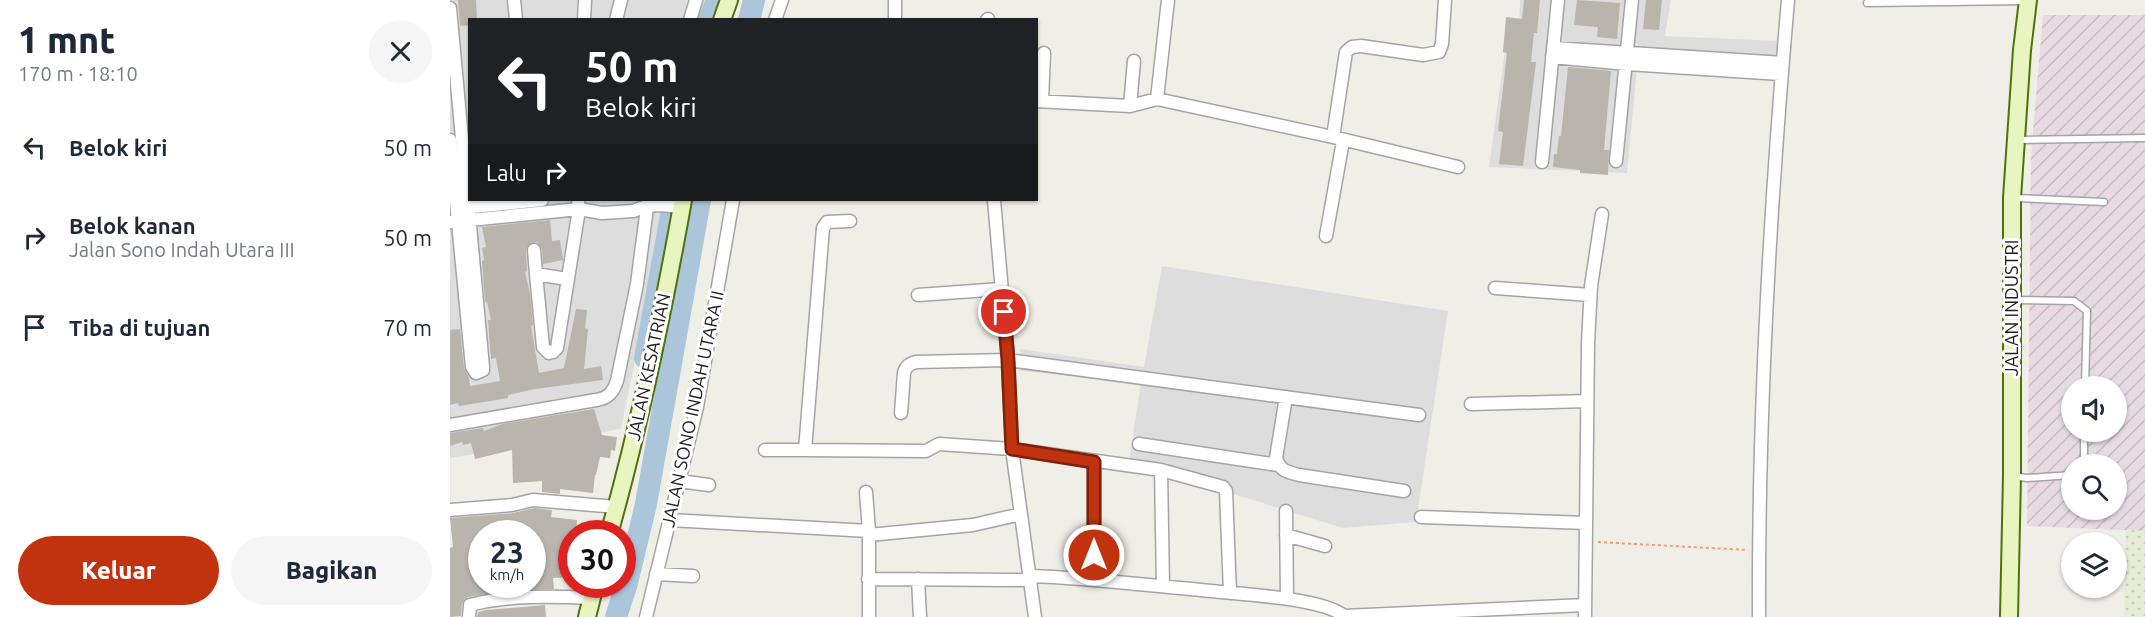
<!DOCTYPE html>
<html lang="id">
<head>
<meta charset="utf-8">
<style>
  body { margin:0; font-family:Ubuntu,sans-serif; background:#f6f6f7; color:#1f2937; height:100vh; display:flex; flex-direction:column; font-size:22px; white-space:nowrap }
  * { box-sizing:border-box; margin:0 }
  p { font-size:20px; color:#747a83 }
  .icon { flex:none; width:33px; height:33px; fill:none; stroke:currentColor; stroke-width:2; stroke-linecap:round; stroke-linejoin:round }
  .map { position:relative; flex:1; overflow:hidden }
  .sheet { display:flex; flex-direction:column; background:#fff; width:450px }
  .sheet>* { flex:none }
  .banner { position:absolute; left:18px; top:18px; width:570px; height:183px; border-radius:0px; box-shadow:0 2px 4px #0004; background:#202124; color:#fff; overflow:hidden }
  .fabs { position:absolute; left:1611px; top:376px; display:grid; gap:12px }
  .fabs a { display:grid; place-items:center; width:66px; height:66px; border-radius:50%; background:#fff; box-shadow:0 2px 4px #0004; font-size:30px }
  .speed { position:absolute; left:18px; top:520px; display:flex; gap:12px; font-size:30px; font-weight:700; text-align:center }
  .speed>* { display:grid; place-content:center; width:78px; height:78px; border-radius:50%; background:#fff; box-shadow:0 2px 4px #0004; line-height:1 }
  .speed small { font-size:15px; font-weight:400 }
  .speed .limit { border:9px solid #d22; background:#fff; color:#111 }
  .pin { position:absolute; display:grid; place-items:center; width:51px; height:51px; color:#fff; margin:-26px; border:3px solid #fff; border-radius:50%; box-shadow:0 2px 6px #0007 }
  .me { position:absolute; width:66px; margin:-33px; rotate:0deg; stroke-linejoin:round; filter:drop-shadow(0 0 4px #0008) }
  .turn { display:flex; align-items:center; gap:21px; height:126px; padding:0 18px; font-size:27px }
  .turn .icon { width:78px; height:78px; stroke-width:2.5 }
  .turn b { display:block; font-size:42px; line-height:51px }
  .then { display:flex; align-items:center; height:57px; padding:0 18px; background:#0003; gap:12px; font-size:22px }
  .round { display:grid; place-items:center; flex:none; width:63px; height:63px; border-radius:32px; background:#f6f6f7 }
  .head { display:flex; align-items:center; justify-content:space-between; height:102px; padding:0 18px }
  h1 { font-size:36px; font-weight:800; line-height:45px }
  .cta { display:flex; gap:12px; margin-top:auto; padding:12px 18px }
  .cta a { flex:1; height:69px; border-radius:36px; background:#c1330f; color:#fff; font-size:24px; font-weight:800; line-height:69px; text-align:center }
  .cta a+a { background:#f6f6f7; color:#1f2937 }
  ul { padding:0; list-style:none }
  li { display:flex; align-items:center; gap:18px; height:90px; padding:0 18px }
  li div { flex:1 }
  li b { display:block; font-size:22px }
  li em { font-style:normal }
  main { display:flex; flex:1; min-height:0 }
  .map>svg:first-child { display:block }
</style>
</head>
<body>
<main>
<section class="sheet">
<div class="head"><div><h1>1 mnt</h1><p>170 m · 18:10</p></div><a class="round"><svg class="icon" aria-label="close" viewBox="0 0 24 24"><path d="M6 6l12 12M18 6L6 18"/></svg></a></div>
<ul>
<li><svg class="icon" aria-label="left" viewBox="0 0 24 24"><path d="M17 20v-9H6M10 6l-5 5 5 5"/></svg><div><b>Belok kiri</b></div><em>50 m</em></li>
<li><svg class="icon" aria-label="right" viewBox="0 0 24 24"><path d="M7 20v-9h11M14 6l5 5-5 5"/></svg><div><b>Belok kanan</b><p>Jalan Sono Indah Utara III</p></div><em>50 m</em></li>
<li><svg class="icon" aria-label="arrive" viewBox="0 0 24 24"><path d="M6 21V4h12l-3 4 3 4H6"/></svg><div><b>Tiba di tujuan</b></div><em>70 m</em></li>
</ul>
<div class="cta"><a>Keluar</a><a>Bagikan</a></div>
</section>
<div class="map">
<svg width="1695" height="617" viewBox="0 0 1695 617">
  <defs>
    <pattern id="industrial-furrows" width="10" height="10" patternUnits="userSpaceOnUse" patternTransform="scale(1.5)"><rect width="10" height="10" fill="#e8dae3"/><path d="M-1 1l2-2M0 10L10 0M9 11l2-2" fill="none" stroke="#c7bbc2"/></pattern>
    <pattern id="farmland-dots" width="8" height="8" patternUnits="userSpaceOnUse" patternTransform="scale(1.5)"><rect width="8" height="8" fill="#e6edd4"/><path d="M2 2h.1M6 6h.1" fill="none" stroke="#c5cbb6" stroke-width="1.8" stroke-linecap="round"/></pattern>
  </defs>
  <rect width="100%" height="100%" fill="#f0efe7"/>
  <path fill="#dedddd" d="M0,0H263L253,19L20,20V200H215L203,272L171,429L0,458Z
    M1070,0H1221L1215,36L1330,41L1323,72L1187,68L1177,173L1039,167L1058,29L1069,32Z
    M712,266L998,311L966,522L893,528L679,462L691,382L571,371L570,349L694,367Z"/>
  <path fill="url(#industrial-furrows)" fill-rule="evenodd" d="M1593,15H1695V531L1577,526L1581,154ZM1622,387H1666V432H1622ZM1622,465H1666V510H1622Z"/>
  <path fill="url(#farmland-dots)" d="M1676,530L1695,531V617H1674Z"/>
  <g fill="none" stroke-linecap="round" stroke-linejoin="round">
    <path stroke="#abc6da" stroke-width="22" d="M259,20L267,0
      M299,20L304,0
      M195,358L221,216L222,200
      M166,617L177,583L196,504L250,200"/>
  </g>
  <path fill="#b9b5ad" fill-rule="evenodd" d="M8,0H26L27,20H20V25L10,26Z
    M1074,0H1090L1087,33H1084L1081,62H1086L1073,166L1049,164L1053,132L1048,131L1057,53L1053,52L1056,17L1072,19Z
    M1127,0L1170,3L1167,39L1147,37L1148,27L1124,25Z
    M1196,0H1212L1209,30L1193,29Z
    M1118,67L1161,71L1154,150H1159L1158,175L1130,173V170L1103,167L1104,154H1107L1109,136H1111Z
    M100,220L102,241L110,240L113,260L93,264L92,249L87,242L79,244L76,250L77,271L75,272L80,294L83,325L81,326L89,373L114,368L126,309L137,310L135,328L138,329L134,369L151,366L153,380L85,389L58,395V398L34,402L9,406L8,403L0,405V330L10,329L14,368L19,377L20,386L50,381L46,358L41,359L40,348L38,320H41L37,302H35L32,261L34,260L32,248L36,247L32,227Z
    M144,409L152,435L167,437L165,451L161,450L160,458L150,457L146,475H145L143,493L110,489V494L92,492V481L63,483L62,450L25,459L21,443L13,445L12,442L0,446V433L33,428L34,431L52,424Z
    M84,508L102,510L101,517L127,520L126,534H122L121,577L103,578L104,589L64,590L18,597L12,604L11,616L0,617V548L3,547L0,518L63,513ZM32,534H82V585H32Z
    M95,605L96,617H27L28,612L36,610Z"/>
  <g fill="none" stroke-linecap="round" stroke-linejoin="round">
    <defs>
      <path id="lane" d="M1417,3L1575,1
        M1569,140L1695,138
        M1565,198L1654,202
        M1564,300L1624,301L1637,311L1635,387
        M1634,465V432
        M1562,476L1577,478L1622,475"/>
      <path id="street" d="M64,0L66,20
        M0,8L33,367V370L26,373L22,367L0,140
        M134,20L135,0
        M166,20L171,0
        M240,20L246,0
        M325,20L332,0
        M445,20V0
        M537,20L538,19
        M1103,48L1333,63
        M1102,57L1177,64L1332,74
        M707,99L718,0
        M586,101L680,106L707,99L883,137L1008,167
        M592,101L594,53
        M680,106L684,61
        M883,137L896,52L902,47L911,46L973,55L989,52L992,44L995,0
        M1166,161L1182,0
        M1092,162L1108,0
        M544,200L558,360L562,449L585,617
        M13,208L92,200
        M400,221L377,222L373,228L355,450L476,451L489,444L562,449L711,470L773,487L776,491L780,593
        M0,222L129,209L152,213L183,211L197,206L209,205L232,207
        M876,236L893,141
        M84,250L86,274
        M117,279L86,274L93,347L99,353L103,352L107,348L129,209L128,200
        M1045,288L1140,295
        M468,295L551,289
        M836,397L826,458C830,471 837,472 849,475L954,491
        M1021,404L1137,401
        M451,413L454,373C456,366 459,364 466,362L558,360L969,415
        M0,425L146,400C159,398 163,392 167,381L187,284L198,200
        M689,444L828,465
        M315,450H355
        M711,470L713,586
        M229,481L259,485
        M416,492L419,531V617
        M0,510L62,505L83,500L167,507
        M836,511L837,599
        M971,517L1136,523
        M220,520L419,531
        M419,535L523,525L571,514
        M836,535L875,546
        M206,574L243,576
        M581,576C638,578 694,585 751,590C784,594 871,597 894,616L1135,605
        M644,578V462
        M418,579L581,580
        M468,579L470,617
        M19,617L20,605C59,595 101,596 141,598
        M196,617L247,407L283,200
        M1135,617L1138,343L1141,286L1152,214
        M1309,617C1308,411 1320,205 1338,0"/>
      <path id="secondary" d="M272,20L279,0
        M159,534C190,424 213,312 233,200
        M137,617L145,585
        M1559,617L1562,476V198L1572,50L1578,0"/>
    </defs>
    <use href="#lane" stroke="#a4a4a4" stroke-width="9"/>
    <use href="#street" stroke="#a4a4a4" stroke-width="15"/>
    <use href="#secondary" stroke="#52710d" stroke-width="20"/>
    <path stroke="#f09d78" stroke-width="2" stroke-dasharray="3 3" stroke-linecap="butt" d="M1148,542L1298,550"/>
    <use href="#lane" stroke="#fff" stroke-width="6"/>
    <use href="#street" stroke="#fff" stroke-width="12"/>
    <use href="#secondary" stroke="#e8f5c0" stroke-width="16"/>
  </g>
  <g fill="none" stroke-linecap="round" stroke-linejoin="round">
    <defs>
      <path id="route" d="M554,312L558,360L562,449L644,462V555"/>
    </defs>
    <use href="#route" stroke="#7d210a" stroke-width="15"/>
    <use href="#route" stroke="#c1330f" stroke-width="10"/>
  </g>
  <g text-anchor="middle" stroke-width="6" stroke-linejoin="round" paint-order="stroke">
    <g font-size="18" fill="#202020" stroke="#fff">
      <text transform="translate(1562 308) rotate(-90)" y="6">JALAN INDUSTRI</text>
      <text transform="translate(199 367) rotate(-78)" y="6">JALAN KESATRIAN</text>
      <text transform="translate(243 409) rotate(-78)" y="6">JALAN SONO INDAH UTARA II</text>
    </g>
  </g>
</svg>
<div class="fabs">
<a><svg class="icon" aria-label="sound" viewBox="0 0 24 24"><path d="M4 9h4l5-4v14l-5-4H4zM17 9q2 3 0 6"/></svg></a>
<a><svg class="icon" aria-label="search" viewBox="0 0 24 24"><circle cx="10" cy="10" r="6"/><path d="M15 15l6 6"/></svg></a>
<a><svg class="icon" aria-label="layers" viewBox="0 0 24 24"><path d="M12 4l9 5-9 5-9-5zM3 14l9 5 9-5"/></svg></a>
</div>
<div class="speed"><div>23<small>km/h</small></div><div class="limit">30</div></div>
<div class="pin" style="left:554px;top:312px;background:#d93025"><svg class="icon" aria-label="arrive" viewBox="0 0 24 24"><path d="M6 21V4h12l-3 4 3 4H6"/></svg></div>
<svg class="me" style="left:644px;top:555px" viewBox="-20 -20 40 40"><circle r="17" fill="#c1330f" stroke="#fff" stroke-width="3"/><path d="M0-11L8 9 0 5-8 9z" fill="#fff"/></svg>
<div class="banner">
<div class="turn"><svg class="icon" aria-label="left" viewBox="0 0 24 24"><path d="M17 20v-9H6M10 6l-5 5 5 5"/></svg><div><b>50 m</b>Belok kiri</div></div>
<div class="then">Lalu<svg class="icon" aria-label="right" viewBox="0 0 24 24"><path d="M7 20v-9h11M14 6l5 5-5 5"/></svg></div>
</div>
</div>
</main>
</body>
</html>
